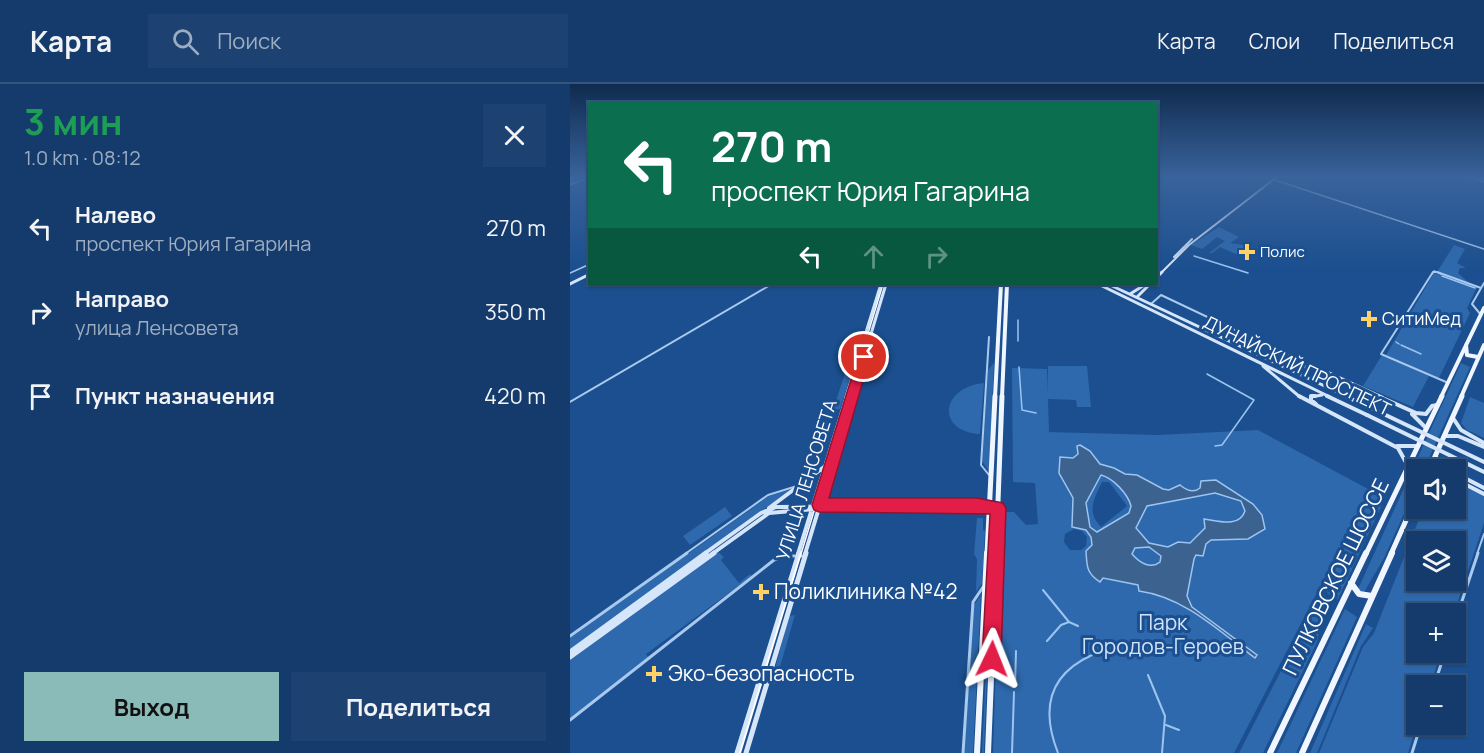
<!DOCTYPE html>
<html lang="ru">
<head>
<meta charset="utf-8">
<style>
  body { margin:0; font-family:Manrope,sans-serif; background:#1d4271; color:#f1f3f6; height:100vh; display:flex; flex-direction:column; font-size:22px; white-space:nowrap }
  * { box-sizing:border-box; margin:0 }
  p { font-size:20px; color:#9dadc1 }
  .icon { flex:none; width:33px; height:33px; fill:none; stroke:currentColor; stroke-width:2; stroke-linecap:round; stroke-linejoin:round }
  .map { position:relative; flex:1; overflow:hidden }
  .drawer { display:flex; flex-direction:column; background:#143b6b; width:570px }
  .drawer>* { flex:none }
  .top-card { position:absolute; left:18px; top:18px; width:570px; height:183px; border-radius:0px; box-shadow:0 2px 4px #0004,0 0 0 2px #33557e; background:#0b6e4f; color:#fff; overflow:hidden }
  .fabs { position:absolute; left:836px; top:375px; display:grid; gap:12px }
  .fabs a { display:grid; place-items:center; width:60px; height:60px; border-radius:0px; background:#143b6b; box-shadow:0 2px 4px #0004,0 0 0 2px #33557e; font-size:30px }
  .pin { position:absolute; display:grid; place-items:center; width:51px; height:51px; color:#fff; margin:-26px; border:3px solid #fff; border-radius:50%; box-shadow:0 2px 6px #0007 }
  .me { position:absolute; width:66px; margin:-33px; rotate:2deg; stroke-linejoin:round; filter:drop-shadow(0 0 4px #0008) }
  .turn { display:flex; align-items:center; gap:21px; height:126px; padding:0 24px; font-size:27px }
  .turn .icon { width:78px; height:78px; stroke-width:2.5 }
  .turn b { display:block; font-size:42px; line-height:51px }
  .lanes { display:flex; align-items:center; height:57px; padding:0 24px; background:#0003; justify-content:center; gap:30px; direction:ltr }
  .lanes .off { opacity:.35 }
  .round { display:grid; place-items:center; flex:none; width:63px; height:63px; border-radius:0px; background:#1d4271 }
  .summary { display:flex; align-items:center; justify-content:space-between; height:102px; padding:0 24px }
  h1 { font-size:36px; font-weight:700; line-height:45px; color:#1e9e55 }
  .button { display:flex; gap:12px; margin-top:auto; padding:12px 24px }
  .button a { flex:1; height:69px; border-radius:0px; background:#8bbbb9; color:#111; font-size:24px; font-weight:700; line-height:69px; text-align:center }
  .button a+a { background:#1d4271; color:#f1f3f6 }
  ul { padding:0; list-style:none }
  li { display:flex; align-items:center; gap:18px; height:84px; padding:0 24px }
  li div { flex:1 }
  li b { display:block; font-size:22px }
  li em { font-style:normal }
  header { display:flex; align-items:center; gap:36px; box-sizing:border-box; height:84px; padding:0 30px; background:#143b6b; border-bottom:2px solid #33557e }
  header strong { font-size:28px }
  nav { display:flex; gap:33px; margin-inline-start:auto; font-size:21px }
  .search { width:420px; height:54px; background:#1d4271; display:flex; align-items:center; gap:15px; box-sizing:border-box; padding:0 21px; border-radius:0px; color:#9dadc1; font-size:22px }
  main { display:flex; flex:1; min-height:0 }
  .map>svg:first-child { display:block }
</style>
</head>
<body>
<header>
<strong>Карта</strong>
<div class="search"><svg class="icon" aria-label="search" viewBox="0 0 24 24"><circle cx="10" cy="10" r="6"/><path d="M15 15l6 6"/></svg>Поиск</div>
<nav><a>Карта</a><a>Слои</a><a>Поделиться</a></nav>
</header>
<main>
<section class="drawer">
<div class="summary"><div><h1>3 мин</h1><p>1.0 km · 08:12</p></div><a class="round"><svg class="icon" aria-label="close" viewBox="0 0 24 24"><path d="M6 6l12 12M18 6L6 18"/></svg></a></div>
<ul>
<li><svg class="icon" aria-label="left" viewBox="0 0 24 24"><path d="M17 20v-9H6M10 6l-5 5 5 5"/></svg><div><b>Налево</b><p>проспект Юрия Гагарина</p></div><em>270 m</em></li>
<li><svg class="icon" aria-label="right" viewBox="0 0 24 24"><path d="M7 20v-9h11M14 6l5 5-5 5"/></svg><div><b>Направо</b><p>улица Ленсовета</p></div><em>350 m</em></li>
<li><svg class="icon" aria-label="arrive" viewBox="0 0 24 24"><path d="M6 21V4h12l-3 4 3 4H6"/></svg><div><b>Пункт назначения</b></div><em>420 m</em></li>
</ul>
<div class="button"><a>Выход</a><a>Поделиться</a></div>
</section>
<div class="map">
<svg width="914" height="669" viewBox="0 0 914 669">
  <rect width="100%" height="100%" fill="#1b4f8f"/>
  <path fill="#2e69ad" fill-rule="evenodd" d="M649,143L669,153L660,159L679,162L666,170L650,163L642,169H639L655,157L647,153L632,165L621,161Z
    M884,161L895,165L887,179L896,184H890L888,189L899,199L867,188Z
    M864,189L907,203L897,224L900,229L869,294L816,271Z
    M282,268H288L270,325L263,326Z
    M812,271L859,292L843,323L793,302Z
    M424,279L419,385L418,386L412,377L418,286Z
    M891,279L900,283L854,385L846,386V403L814,474L793,510L788,505Z
    M478,282H517L521,323H507L506,316L478,315L479,348L588,351L688,346L800,406L664,669H423L431,435L434,434L435,428H444L456,441L468,440L465,399L443,398L442,284L477,285L478,311ZM532,398H539L557,422L531,443C516,427 524,415 532,398ZM504,445L512,447L517,453L516,462L511,466H500L494,458L495,450Z
    M414,299L410,350C365,347 371,303 414,299Z
    M900,313L914,319V354L897,346L891,339Z
    M885,397L914,412V439L884,529L846,530V568L871,569L860,601L846,602L847,641L838,669H749L793,563L804,549L853,425L885,424ZM846,458H885V496H846Z
    M219,406L218,408L0,566V554L199,412Z
    M803,408L812,416V421L768,515L765,516L753,504Z
    M155,423L162,432L120,461L113,452Z
    M423,433L414,669H412Z
    M407,434H413V446L415,447L412,499L406,508L407,475L404,470Z
    M148,468L154,473L151,476L169,499L180,490L182,492L76,570L78,573L0,634V576Z
    M411,511L403,669H394L404,521Z
    M746,518L757,525L747,546L749,548L747,558L693,669H669Z
    M775,525L787,533L726,669H707Z
    M225,531L205,600H201L219,532Z
    M796,540L803,544L791,562L747,669H740Z"/>
  <path fill="#3c6290" stroke="#9cc4f0" stroke-width="1.5" fill-rule="evenodd" d="M510,361L520,367L530,380L544,384L555,390L567,391L593,405L599,406L610,401C616,406 623,410 630,404L631,397L646,396L683,420L692,431L695,445L678,455L641,456L636,460L633,472L626,471L624,475L617,512L622,523L687,571L685,574C649,547 614,513 569,507L568,501L533,494L530,498C516,489 517,482 516,467L522,461L521,453L516,446L502,443L503,414L489,389L490,373L503,374L508,370L507,362ZM531,391C543,394 558,410 561,422L559,429L527,448L520,443L516,419ZM645,409L671,417L675,427C669,444 649,437 634,435L635,444L620,459L608,458L598,463L579,459L566,444L577,422ZM579,463L591,472L590,478C580,486 569,478 562,470L565,464Z"/>
  <g fill="none" stroke-linecap="round" stroke-linejoin="round">
    <path stroke="#9cc4f0" stroke-width="1.5" d="M0,99L4,97
      M624,172L678,189
      M872,192L905,204
      M448,236V257
      M826,258L829,260
      M831,261L851,270
      M449,283L452,326L466,329
      M637,290L684,316L652,361L645,362"/>
    <path stroke="#9cc4f0" stroke-width="2" d="M473,506L499,538
      M477,557L491,541L499,538L508,542
      M578,591L595,632L592,669
      M445,602L446,567
      M596,641L609,646
      M442,669L444,608
      M488,669C471,626 478,591 522,571"/>
    <path stroke="#a9c9ee" stroke-width="1.5" d="M891,92L914,98
      M705,96L914,165
      M0,101L20,93
      M0,189L20,180
      M862,190L864,187L871,190"/>
    <path stroke="#a9c9ee" stroke-width="2" d="M863,188L811,270L876,298
      M867,188L911,204
      M581,220L591,211L728,276L730,281
      M911,231L902,220L914,199
      M419,253L411,381L419,391
      M0,318L202,200
      M115,470L198,411L227,402
      M907,470L914,450"/>
    <path stroke="#a9c9ee" stroke-width="3" d="M885,538L908,469
      M0,552L117,469
      M864,602L875,568
      M0,636L204,476L214,472H234
      M393,669L403,518L413,503
      M842,669L851,640"/>
    <path stroke="#d6e6fa" stroke-width="2" d="M604,173L622,155
      M590,190L619,161L708,92"/>
    <path stroke="#d6e6fa" stroke-width="3" d="M586,194L592,188
      M0,200L20,190
      M528,200L760,313
      M538,200L778,313
      M560,210L576,200
      M567,213L580,200
      M703,276L755,287L812,313
      M693,282L730,313
      M760,302L754,295L758,292L765,294
      M276,313L311,200
      M282,313L316,200
      M741,313L752,311"/>
    <path stroke="#d6e6fa" stroke-width="4" d="M729,312L828,364L838,382
      M745,312H741V316L746,320
      M757,312L797,331
      M775,312L801,324
      M808,312L846,329L856,330L862,322L867,321
      M842,330L856,344
      M883,334L891,346L914,359
      M874,352H888L914,363
      M827,362H847
      M865,372L878,386
      M885,389L914,404
      M885,395L914,410
      M199,424L254,383H261
      M134,470L191,429L206,423L407,421L428,424
      M142,470L199,429L256,424L420,425
      M228,470L277,312
      M235,470L283,312"/>
    <path stroke="#d6e6fa" stroke-width="5" d="M0,568L136,469
      M0,573L144,469
      M167,669L229,469
      M176,669L236,469"/>
    <path stroke="#f0f6ff" stroke-width="3" d="M0,94L5,92"/>
    <path stroke="#f0f6ff" stroke-width="4" d="M896,261L897,271L908,273
      M425,313L431,200
      M432,313L437,200
      M871,313L914,224
      M891,313L914,261"/>
    <path stroke="#f0f6ff" stroke-width="5" d="M859,386L892,312
      M417,470L425,312
      M426,470L432,312
      M796,470L872,312
      M821,470L846,414"/>
    <path stroke="#f0f6ff" stroke-width="6" d="M781,499L789,510L802,512
      M407,669L417,469
      M418,669L426,469
      M700,669L796,469
      M732,669L822,469"/>
    <path stroke="#fff" stroke-width="1.5" d="M231,470L313,200"/>
    <path stroke="#fff" stroke-width="2" d="M170,669L231,469"/>
    <defs>
      <path id="rail" d="M902,92L914,95"/>
    </defs>
    <use href="#rail" stroke="#fff" stroke-width="3"/>
    <use href="#rail" stroke="#1b4f8f" stroke-width="1.5" stroke-dasharray="3" stroke-linecap="butt"/>
    <path stroke="#d6e6fa" stroke-width="4" d="M801,324L914,378
      M797,331L914,388"/>
  </g>
  <linearGradient id="sky" x2="0" y2="1"><stop stop-color="#0f2b4f"/><stop offset="0.5" stop-color="#39639b"/><stop offset="1" stop-color="#39639b" stop-opacity="0"/></linearGradient>
  <rect width="914" height="185" fill="url(#sky)"/>
  <path fill="#e11d48" stroke="#92132f" stroke-width="1.5" d="M294,269L300,273L259,414H407L433,419L436,424L431,575L429,581L422,584L415,581L412,575L420,430L249,428L244,426L242,421L288,273Z"/>
  <g fill="#ffd166" stroke="#1b4f8f" stroke-width="2">
    <path d="M674 159h6v6h6v6h-6v6h-6v-6h-6v-6h6z"/>
    <path d="M796 226h6v6h6v6h-6v6h-6v-6h-6v-6h6z"/>
    <path d="M188 499h6v6h6v6h-6v6h-6v-6h-6v-6h6z"/>
    <path d="M81 581h6v6h6v6h-6v6h-6v-6h-6v-6h6z"/>
  </g>
  <g text-anchor="middle" stroke-width="6" stroke-linejoin="round" paint-order="stroke">
    <g font-size="15" fill="#fff" stroke="#1b4f8f" text-anchor="start">
      <text x="690" y="173">Полис</text>
    </g>
    <g font-size="18" fill="#fff" stroke="#1b4f8f" text-anchor="start">
      <text x="812" y="241">СитиМед</text>
    </g>
    <g font-size="18" fill="#fff" stroke="#1b4f8f">
      <text transform="translate(727 282) rotate(26)" y="6">ДУНАЙСКИЙ ПРОСПЕКТ</text>
      <text transform="translate(237 396) rotate(-73)" y="6">УЛИЦА ЛЕНСОВЕТА</text>
    </g>
    <g font-size="21" fill="#fff" stroke="#1b4f8f">
      <text transform="translate(766 493) rotate(-64)" y="7">ПУЛКОВСКОЕ ШОССЕ</text>
    </g>
    <g font-size="21" fill="#fff" stroke="#1b4f8f" text-anchor="start">
      <text x="204" y="515">Поликлиника №42</text>
      <text x="98" y="597">Эко-безопасность</text>
    </g>
    <g font-size="21" fill="#cfe3fa" stroke="#1b4f8f">
      <text x="593" y="546">Парк<tspan x="593" dy="24">Городов-Героев</tspan></text>
    </g>
  </g>
</svg>
<div class="fabs">
<a><svg class="icon" aria-label="sound" viewBox="0 0 24 24"><path d="M4 9h4l5-4v14l-5-4H4zM17 9q2 3 0 6"/></svg></a>
<a><svg class="icon" aria-label="layers" viewBox="0 0 24 24"><path d="M12 4l9 5-9 5-9-5zM3 14l9 5 9-5"/></svg></a>
<a>+</a>
<a>−</a>
</div>
<div class="pin" style="left:294px;top:273px;background:#d93025"><svg class="icon" aria-label="arrive" viewBox="0 0 24 24"><path d="M6 21V4h12l-3 4 3 4H6"/></svg></div>
<svg class="me" style="left:422px;top:575px" viewBox="-20 -20 40 40"><path d="M0-17L14 15 0 8-14 15z" fill="#e11d48" stroke="#fff" stroke-width="4"/></svg>
<div class="top-card">
<div class="turn"><svg class="icon" aria-label="left" viewBox="0 0 24 24"><path d="M17 20v-9H6M10 6l-5 5 5 5"/></svg><div><b>270 m</b>проспект Юрия Гагарина</div></div>
<div class="lanes"><svg class="icon" aria-label="left" viewBox="0 0 24 24"><path d="M17 20v-9H6M10 6l-5 5 5 5"/></svg><svg class="icon off" aria-label="ahead" viewBox="0 0 24 24"><path d="M12 20V5M6 11l6-6 6 6"/></svg><svg class="icon off" aria-label="right" viewBox="0 0 24 24"><path d="M7 20v-9h11M14 6l5 5-5 5"/></svg></div>
</div>
</div>
</main>
</body>
</html>
